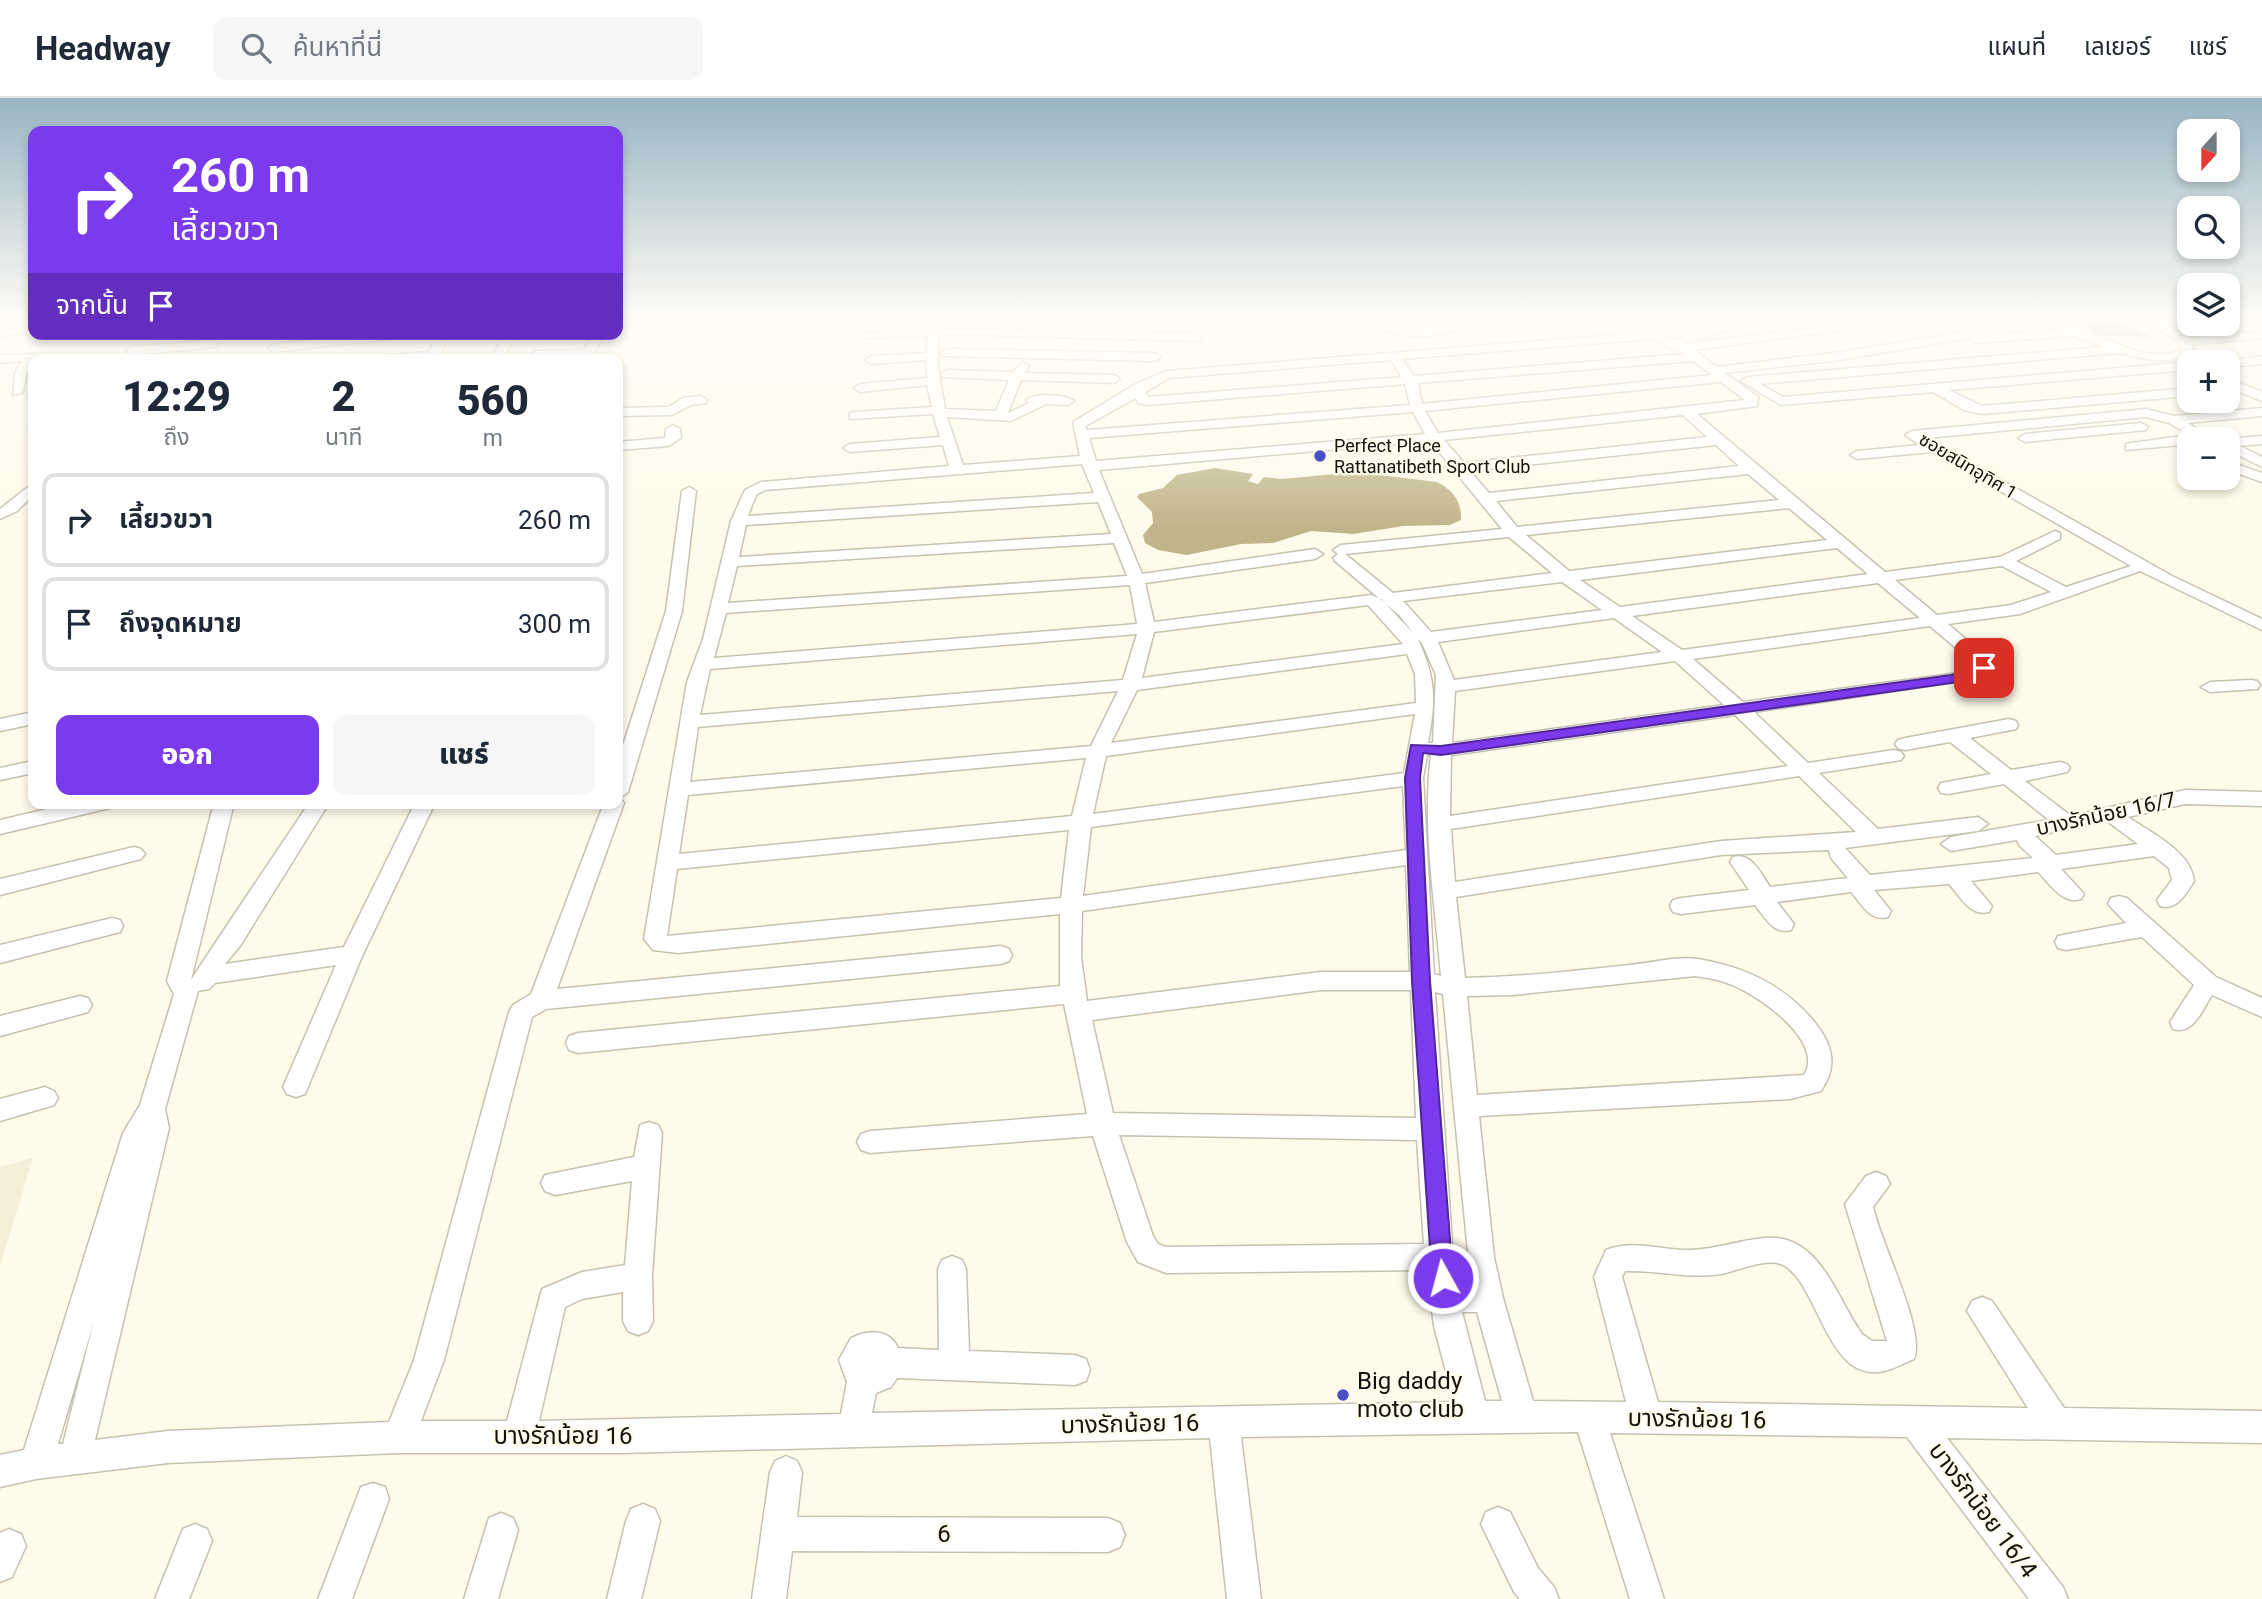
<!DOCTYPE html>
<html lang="th">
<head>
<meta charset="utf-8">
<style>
  body { margin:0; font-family:Roboto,"Noto Sans Thai",sans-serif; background:#f6f6f7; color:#1f2937; height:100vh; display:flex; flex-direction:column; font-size:26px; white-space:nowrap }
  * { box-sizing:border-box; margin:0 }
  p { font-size:23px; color:#747a83 }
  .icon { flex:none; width:38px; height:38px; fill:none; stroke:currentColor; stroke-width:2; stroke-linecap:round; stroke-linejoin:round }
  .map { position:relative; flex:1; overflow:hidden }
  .drawer { position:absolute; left:28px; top:256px; width:595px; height:455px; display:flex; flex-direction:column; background:#fff; border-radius:14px; box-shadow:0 4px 10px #0003 }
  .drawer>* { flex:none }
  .top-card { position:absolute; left:28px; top:28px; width:595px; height:214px; border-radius:14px; box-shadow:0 4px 10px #0003; background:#7c3aed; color:#fff; overflow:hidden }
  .needle { width:46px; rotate:201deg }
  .buttons { position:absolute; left:2177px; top:21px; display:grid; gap:14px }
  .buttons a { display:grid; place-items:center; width:63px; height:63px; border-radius:14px; background:#fff; box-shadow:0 4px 10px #0003; font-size:35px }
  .pin { position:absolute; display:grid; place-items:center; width:60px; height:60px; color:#fff; margin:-30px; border-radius:14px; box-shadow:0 4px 10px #0006 }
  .me { position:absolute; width:77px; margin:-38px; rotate:353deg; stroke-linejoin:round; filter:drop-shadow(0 0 5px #0008) }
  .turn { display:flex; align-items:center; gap:24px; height:147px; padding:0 28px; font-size:32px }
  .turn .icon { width:91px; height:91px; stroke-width:2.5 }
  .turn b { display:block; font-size:49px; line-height:60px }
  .then { display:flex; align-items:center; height:66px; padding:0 28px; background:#0003; gap:14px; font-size:26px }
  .eta { display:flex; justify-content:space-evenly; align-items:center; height:119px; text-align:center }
  .eta b { font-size:42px; font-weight:800; line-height:49px }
  .button { display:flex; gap:14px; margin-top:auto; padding:14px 28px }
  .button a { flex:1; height:80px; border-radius:14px; background:#7c3aed; color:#fff; font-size:28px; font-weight:800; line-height:80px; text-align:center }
  .button a+a { background:#f6f6f7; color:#1f2937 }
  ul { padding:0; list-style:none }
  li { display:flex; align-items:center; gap:21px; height:94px; margin:0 14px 10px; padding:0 14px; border:4px solid #e0e1e3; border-radius:14px }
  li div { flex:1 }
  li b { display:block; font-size:26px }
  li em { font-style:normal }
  header { display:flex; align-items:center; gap:42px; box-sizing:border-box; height:98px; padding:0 35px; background:#fff; border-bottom:2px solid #e0e1e3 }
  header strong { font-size:33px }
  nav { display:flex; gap:38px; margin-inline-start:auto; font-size:24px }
  .search { width:490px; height:63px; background:#f6f6f7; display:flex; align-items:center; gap:18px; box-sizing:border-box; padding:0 24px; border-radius:14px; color:#747a83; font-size:26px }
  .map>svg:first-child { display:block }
</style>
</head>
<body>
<header>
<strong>Headway</strong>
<div class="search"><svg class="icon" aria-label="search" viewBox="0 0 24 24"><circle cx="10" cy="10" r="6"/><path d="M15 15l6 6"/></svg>ค้นหาที่นี่</div>
<nav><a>แผนที่</a><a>เลเยอร์</a><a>แชร์</a></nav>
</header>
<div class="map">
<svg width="2262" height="1501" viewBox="0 0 2262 1501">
  <rect width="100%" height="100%" fill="#fffbeb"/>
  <path fill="#f4efd8" d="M33,1060L0,1168V1069Z"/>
  <path fill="#c0b58a" d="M2075,221H2116L2151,239L2098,238Z
    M1215,370L1253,376L1248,383L1258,386L1264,379L1282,381L1356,374L1437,384C1453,392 1462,404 1461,422L1450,427L1403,428L1354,436L1311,433L1273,445L1241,446L1187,457L1158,452L1145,445L1143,437L1153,425L1152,414L1137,399L1139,396L1163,390L1177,377Z"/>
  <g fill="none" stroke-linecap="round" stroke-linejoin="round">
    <defs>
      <path id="minor" d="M663,221H697L691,224L618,232V226Z
        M1364,221C1383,220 1399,231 1418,231C1439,230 1457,220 1478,221C1450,243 1392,245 1364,221Z
        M1743,221H1762L1684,246L1881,221H1910L1904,224L1694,252L1717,269L1840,254L1988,230L1994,233L1987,237L2061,231L2047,221C2085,221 2136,271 2182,252L2178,243L2142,221H2189V225L2167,227L2188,240L2262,234V240L2192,247L2193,257C2168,267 2145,261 2119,255L1760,286L1783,299L2189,264V272L1949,292L1982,308L2189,290V298L1982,316L1964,312L1933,294L1781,307L1741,283L1747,279L2102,249L2074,238L1975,245L1970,240L1840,262L1725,275L1758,299L1757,308L1697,316L1885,474L2000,459L2055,433L2060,435V441L2016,463L2066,489L2131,468L1932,354L1857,361L1850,357L1857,353L1920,347L1905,337L1912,333L2146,311L2174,318L2262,310V318L2188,325L2205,336L2203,341H2189V352L2181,347L2126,352V346L2131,345L2190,337L2169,325L2146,319L1927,340L2172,478L2262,521V532L2140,473L2020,516L1948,526L1996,567L1981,580L1754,614L1808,665L1894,652L1901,654L1904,658L1901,662L1819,675L1878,731L1978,719L1988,726L1978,733L1845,750L1870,777L2033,760L2020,748L2017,742L1951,753L1941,746L1951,739L2049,722L2004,686L1948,696L1941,695L1938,690L1941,685L1991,676L1950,644L1905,652L1898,650L1895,646L1898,642L1905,640L2009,621L2016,623L2018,627L2016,631L1970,640L2011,672L2060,664L2067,666L2070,670L2067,674L2025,683L2071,718L2185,692L2262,694V708L2185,706L2128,719C2151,735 2191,753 2194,783C2186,796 2177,813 2160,808L2157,802L2172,782L2169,770L2154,758L2061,771L2084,796L2081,801C2063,807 2050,786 2038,774L1971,783L1992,808L1989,814C1970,819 1960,798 1949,786L1874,792L1891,813L1888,819C1870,824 1862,806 1851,794L1777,804L1794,826L1791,832C1773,837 1765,819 1755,807L1681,816L1673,814L1670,808L1673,802L1681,800L1749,792L1730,764L1733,759C1752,754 1761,776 1770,789L1848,780L1831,760L1829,752L1721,757L1456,799L1465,880C1520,879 1575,873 1630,867C1651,865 1677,858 1698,861C1746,869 1786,888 1816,926C1834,949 1837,970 1821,993L1790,1001L1479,1018L1494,1159L1503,1200L1533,1303L1626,1304L1594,1179L1606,1152C1634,1141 1662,1153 1691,1152C1717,1151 1740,1142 1765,1140C1820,1135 1836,1200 1862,1236L1872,1243H1887L1845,1106L1866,1078L1876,1074L1886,1078L1890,1086L1873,1109C1881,1146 1926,1232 1914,1261C1904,1265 1894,1271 1884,1273C1827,1286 1820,1187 1783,1167C1767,1159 1738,1173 1721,1176C1688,1181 1658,1172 1625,1173L1622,1179L1658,1304L2028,1310L1967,1213L1972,1203L1982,1199L1992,1203L2064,1310L2262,1313V1345L1947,1340L2063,1489L2068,1501H2029L1907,1339L1610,1335L1664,1501H1630L1578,1334L1241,1339L1261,1501H1227L1210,1340L621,1355H399L168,1365L36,1381L0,1389V1357L24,1352L123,1035L140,1007L174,896L167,883L214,705H234L191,882C228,825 270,764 309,705H329L240,848L225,866L344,849L415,705H435L363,856L305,996L296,999L287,996L283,989L336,867L215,885L209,891L198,893L165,1011L169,1030L95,1342L168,1333L389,1324L414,1262L509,914L513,907L531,896L604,705H618V663L666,513L682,393L689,389L696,393L682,513L628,694L620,700L624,705L557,891L1001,848L1009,851L1012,857L1009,863L1001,866L546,911L532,919L444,1262L421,1323H507L542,1191L582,1174L625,1167L632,1083L555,1097L545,1093L541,1085L545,1077L634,1059L640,1027L649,1024L658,1027L662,1035L652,1178L653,1223L648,1233L638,1237L628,1233L623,1223V1194L582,1201L565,1209L539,1323L841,1316L847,1284L839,1262L851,1240C868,1232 889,1230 898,1250L939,1252L938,1171L942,1162L952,1158L962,1162L966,1171L969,1253L1075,1257L1086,1261L1090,1272L1086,1283L1075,1287L897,1280L891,1289L876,1295L872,1315L1454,1304L1434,1228L1427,1172L1166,1175L1138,1164L1127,1144L1093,1038L870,1055L861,1052L857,1044L861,1036L870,1033L1087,1016L1064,906L578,955L569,952L566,945L569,938L578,935L1060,888V816L678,855L653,852L644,841L687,584L703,541L731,423L745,392L761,384L949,368L943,347L850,354L843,350L850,346L940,339L933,316L850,321V315L855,314L932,309L927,287L860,294L854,290L860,286L927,280L926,262L871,266L865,262L871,258L926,255L928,238L867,240L861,237L863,235L938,232V269L945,311L996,313L1009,282L943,279L941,276L947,272L1013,274L1023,264L1029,268L1025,275L1114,277L1120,281L1114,285L1021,282L1008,315L1029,305L1026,302C1035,295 1065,296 1074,303L1068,307L1046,306L1011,323L947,319L963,367L1080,358L1073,324L1134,287L1166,273L1638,235L1635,232L1641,229L1676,242L1710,229ZM1652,241L1684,256L1414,278L1402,261ZM1391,262L1402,279L1148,299L1146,294L1169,280ZM1693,263L1712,277L1422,306L1418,285ZM1721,284L1745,302L1438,335L1425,313ZM1405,286L1410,307L1087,332L1085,328L1136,300L1138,305L1148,307ZM1413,314L1425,336L1096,363L1089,340ZM1683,317L1707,339L1464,365L1444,342ZM1430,343L1502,431L1341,447L1333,452L1338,456L1333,460L1335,463L1400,518L1414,536L1381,501L1371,497L1154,524L1145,485L1315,461L1323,456L1315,451L1142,476L1099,372ZM1716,347L1739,368L1489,395L1470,373ZM1082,366L1094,395L748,418L756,397L765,392ZM1748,376L1779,402L1517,429L1496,403ZM1098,404L1111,436L739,459L746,427ZM1789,410L1827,442L1569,473L1526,437ZM1509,439L1552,475L1393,495L1345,456ZM1114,445L1127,478L728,505L737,468ZM1837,450L1868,476L1620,509L1580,482ZM2002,468L2051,494L2011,507L1937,517L1895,482ZM1562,484L1602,512L1431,534L1403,503ZM1878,485L1920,520L1682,552L1632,518ZM1130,487L1137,526L714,560L726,515ZM1368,507L1403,546L1142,580L1154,534ZM1614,520L1662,554L1454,582L1438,544ZM1930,528L1976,567L1969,572L1951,576L1743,604L1693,561ZM1137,536L1123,582L700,617L710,571ZM1418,541L1422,545L1436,577L1433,645H1428C1436,600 1436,582 1418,541ZM1407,556L1415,576L1416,605L1111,645L1137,592ZM1675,563L1724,607L1452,645L1455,593ZM1118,593L1091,648L690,684L698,629ZM1415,616L1404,675L1093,716L1106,658ZM1735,617L1788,668L1450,718L1451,657ZM1427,657H1431C1422,729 1435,805 1441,878L1434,876L1423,680ZM1086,660L1072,718L679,756L688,697ZM1799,678L1856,734L1721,743L1455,784L1451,731ZM1403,688L1406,752L1083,798L1091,729ZM2107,723L2138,746L2056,757L2035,738ZM1069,732L1061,800L667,838L677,771ZM1406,767L1410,874H1321L1087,903L1081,859L1082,813ZM1695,878C1706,880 1717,881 1727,885C1755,894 1826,943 1804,977L1477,997L1467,898L1513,897ZM1321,892H1411L1416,1020L1113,1015L1092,922ZM1435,894L1443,896L1471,1186H1457L1453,1159ZM1119,1037L1417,1042L1424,1146L1166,1149L1158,1146L1153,1138ZM1462,1214H1477L1502,1303H1485ZM94,1223L63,1346H58Z
        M33,228V234L0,239V233Z
        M947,231L1196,235L1202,239L1196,243L943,236L941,234Z
        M373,236H415L409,239L274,254L268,250L274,246Z
        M436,236H448L439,261H380L386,257L430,254Z
        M504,236H516L503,261H491Z
        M593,236H605L590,261H536L530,257L536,253L584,252Z
        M213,242L219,246L217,249L132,257L126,253L132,249Z
        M947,251L1155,255L1161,259L1155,263L943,258L941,255Z
        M35,256L37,259L27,275L23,294L13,297L15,275L22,263L0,265V257Z
        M2262,258V266L2228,269V264H2222Z
        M2228,280L2262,294V303L2228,289Z
        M701,298L707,302L706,305L691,307L672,317L618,318V310L669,309L683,300Z
        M2141,325L2148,329L2146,332L2025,344L2018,340L2025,336Z
        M673,327L680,331L681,340L668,348L618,352V344L665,340L666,331Z
        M2262,338V346L2240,348L2262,359V369L2228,352L2227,341Z
        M2228,363L2262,375V384L2228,372Z
        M33,385V397L17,413L0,421V411Z
        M2251,582L2257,583L2260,587L2257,591L2210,594L2201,589L2210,584Z
        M33,614V626L0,633V621Z
        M33,663V675L0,682V670Z
        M73,705H113L110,710L0,736V722Z
        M134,749L141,751L145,756L141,761L0,797V781Z
        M2119,798L2127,800L2216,879L2262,900V919L2212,897C2202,912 2194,937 2173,931L2170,924L2194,887L2142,839L2066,852L2058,850L2055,844L2058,838L2126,825L2108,806L2111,800Z
        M112,820L120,822L123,828L120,834L0,865V847Z
        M80,898L88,900L92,907L88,914L0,938V918Z
        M45,989L54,993L58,1000L54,1007L0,1023V1001Z
        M786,1358L797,1363L802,1374L797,1419L1108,1420L1120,1425L1125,1437L1120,1449L1108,1454L792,1453L786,1501H752L770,1374L775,1363Z
        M373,1385L385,1389L389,1401L352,1501H318L361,1389Z
        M643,1406L655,1411L660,1423L641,1501H607L626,1423L631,1411Z
        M1498,1409L1510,1414L1538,1470L1554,1489L1559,1501H1520L1514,1494L1481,1426L1486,1414Z
        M501,1415L513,1420L518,1432L498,1501H464L489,1420Z
        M195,1426L207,1431L212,1443L189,1501H155L183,1431Z
        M9,1431L21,1436L26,1448L12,1479L0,1484V1435Z"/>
    </defs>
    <use href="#minor" stroke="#c5c2b2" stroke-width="3"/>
    <use href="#minor" fill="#fff" fill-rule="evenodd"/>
  </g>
  <linearGradient id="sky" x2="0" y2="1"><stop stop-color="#98b4c2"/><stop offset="0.51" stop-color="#fffdf6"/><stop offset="1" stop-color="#fffdf6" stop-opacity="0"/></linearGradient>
  <rect width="2262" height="431" fill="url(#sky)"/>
  <path fill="#7c3aed" stroke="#51269a" stroke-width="2" d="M1984,566L1991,570L1980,579L1951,585L1441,657L1423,655L1420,680L1430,883L1453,1180L1450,1187L1443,1190L1435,1187L1432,1180L1412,883L1405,680L1411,647L1441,648L1951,577L1971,573Z"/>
  <g fill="#4b4fc5" stroke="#fffbeb" stroke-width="2.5">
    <circle cx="1320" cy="358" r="7"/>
    <circle cx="1343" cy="1297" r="7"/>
  </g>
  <g text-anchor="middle" stroke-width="5" stroke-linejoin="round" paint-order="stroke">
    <g font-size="18" fill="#14120d" stroke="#fffbeb" text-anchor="start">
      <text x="1334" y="354">Perfect Place<tspan x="1334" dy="21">Rattanatibeth Sport Club</tspan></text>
    </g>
    <g font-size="18" fill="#14120d" stroke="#fffbeb">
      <text transform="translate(1968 368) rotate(31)" y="6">ซอยสนิทอุทิศ 1</text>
    </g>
    <g font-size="21" fill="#14120d" stroke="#fffbeb">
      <text transform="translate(2106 716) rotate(-12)" y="7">บางรักน้อย 16/7</text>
    </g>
    <g font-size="24" fill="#14120d" stroke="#fffbeb" text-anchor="start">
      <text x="1357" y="1291">Big daddy<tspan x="1357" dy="28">moto club</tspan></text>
    </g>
    <g font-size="24" fill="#14120d" stroke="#fffbeb">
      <text transform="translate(1697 1321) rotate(1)" y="8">บางรักน้อย 16</text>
      <text transform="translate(1130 1326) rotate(-1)" y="8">บางรักน้อย 16</text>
      <text x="563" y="1346">บางรักน้อย 16</text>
      <text transform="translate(1983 1412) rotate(53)" y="8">บางรักน้อย 16/4</text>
      <text x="944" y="1444">6</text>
    </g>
  </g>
</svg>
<div class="buttons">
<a><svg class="needle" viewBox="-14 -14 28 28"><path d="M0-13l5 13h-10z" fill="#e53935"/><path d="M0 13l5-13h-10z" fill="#747a83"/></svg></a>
<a><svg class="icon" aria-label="search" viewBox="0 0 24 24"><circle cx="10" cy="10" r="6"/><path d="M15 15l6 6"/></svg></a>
<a><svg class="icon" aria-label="layers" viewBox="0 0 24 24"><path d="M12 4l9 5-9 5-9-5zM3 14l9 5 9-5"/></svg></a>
<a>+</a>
<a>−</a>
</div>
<div class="pin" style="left:1984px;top:570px;background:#d93025"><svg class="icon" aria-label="arrive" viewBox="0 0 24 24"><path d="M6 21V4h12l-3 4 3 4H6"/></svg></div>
<svg class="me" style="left:1443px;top:1180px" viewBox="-20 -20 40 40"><circle r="17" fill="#7c3aed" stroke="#fff" stroke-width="3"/><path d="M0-11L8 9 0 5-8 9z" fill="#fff"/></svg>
<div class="top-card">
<div class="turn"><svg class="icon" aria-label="right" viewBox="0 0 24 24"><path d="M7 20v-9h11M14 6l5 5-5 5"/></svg><div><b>260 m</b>เลี้ยวขวา</div></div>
<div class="then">จากนั้น<svg class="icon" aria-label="arrive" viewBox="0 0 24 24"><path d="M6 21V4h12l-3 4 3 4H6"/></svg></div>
</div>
<section class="drawer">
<div class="eta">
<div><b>12:29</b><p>ถึง</p></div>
<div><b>2</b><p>นาที</p></div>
<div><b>560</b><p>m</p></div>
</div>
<ul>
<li><svg class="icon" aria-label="right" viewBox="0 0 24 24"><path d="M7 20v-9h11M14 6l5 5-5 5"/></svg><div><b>เลี้ยวขวา</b></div><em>260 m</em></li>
<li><svg class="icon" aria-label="arrive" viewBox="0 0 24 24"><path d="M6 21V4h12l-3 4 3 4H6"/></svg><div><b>ถึงจุดหมาย</b></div><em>300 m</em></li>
</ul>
<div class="button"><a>ออก</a><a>แชร์</a></div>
</section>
</div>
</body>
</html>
